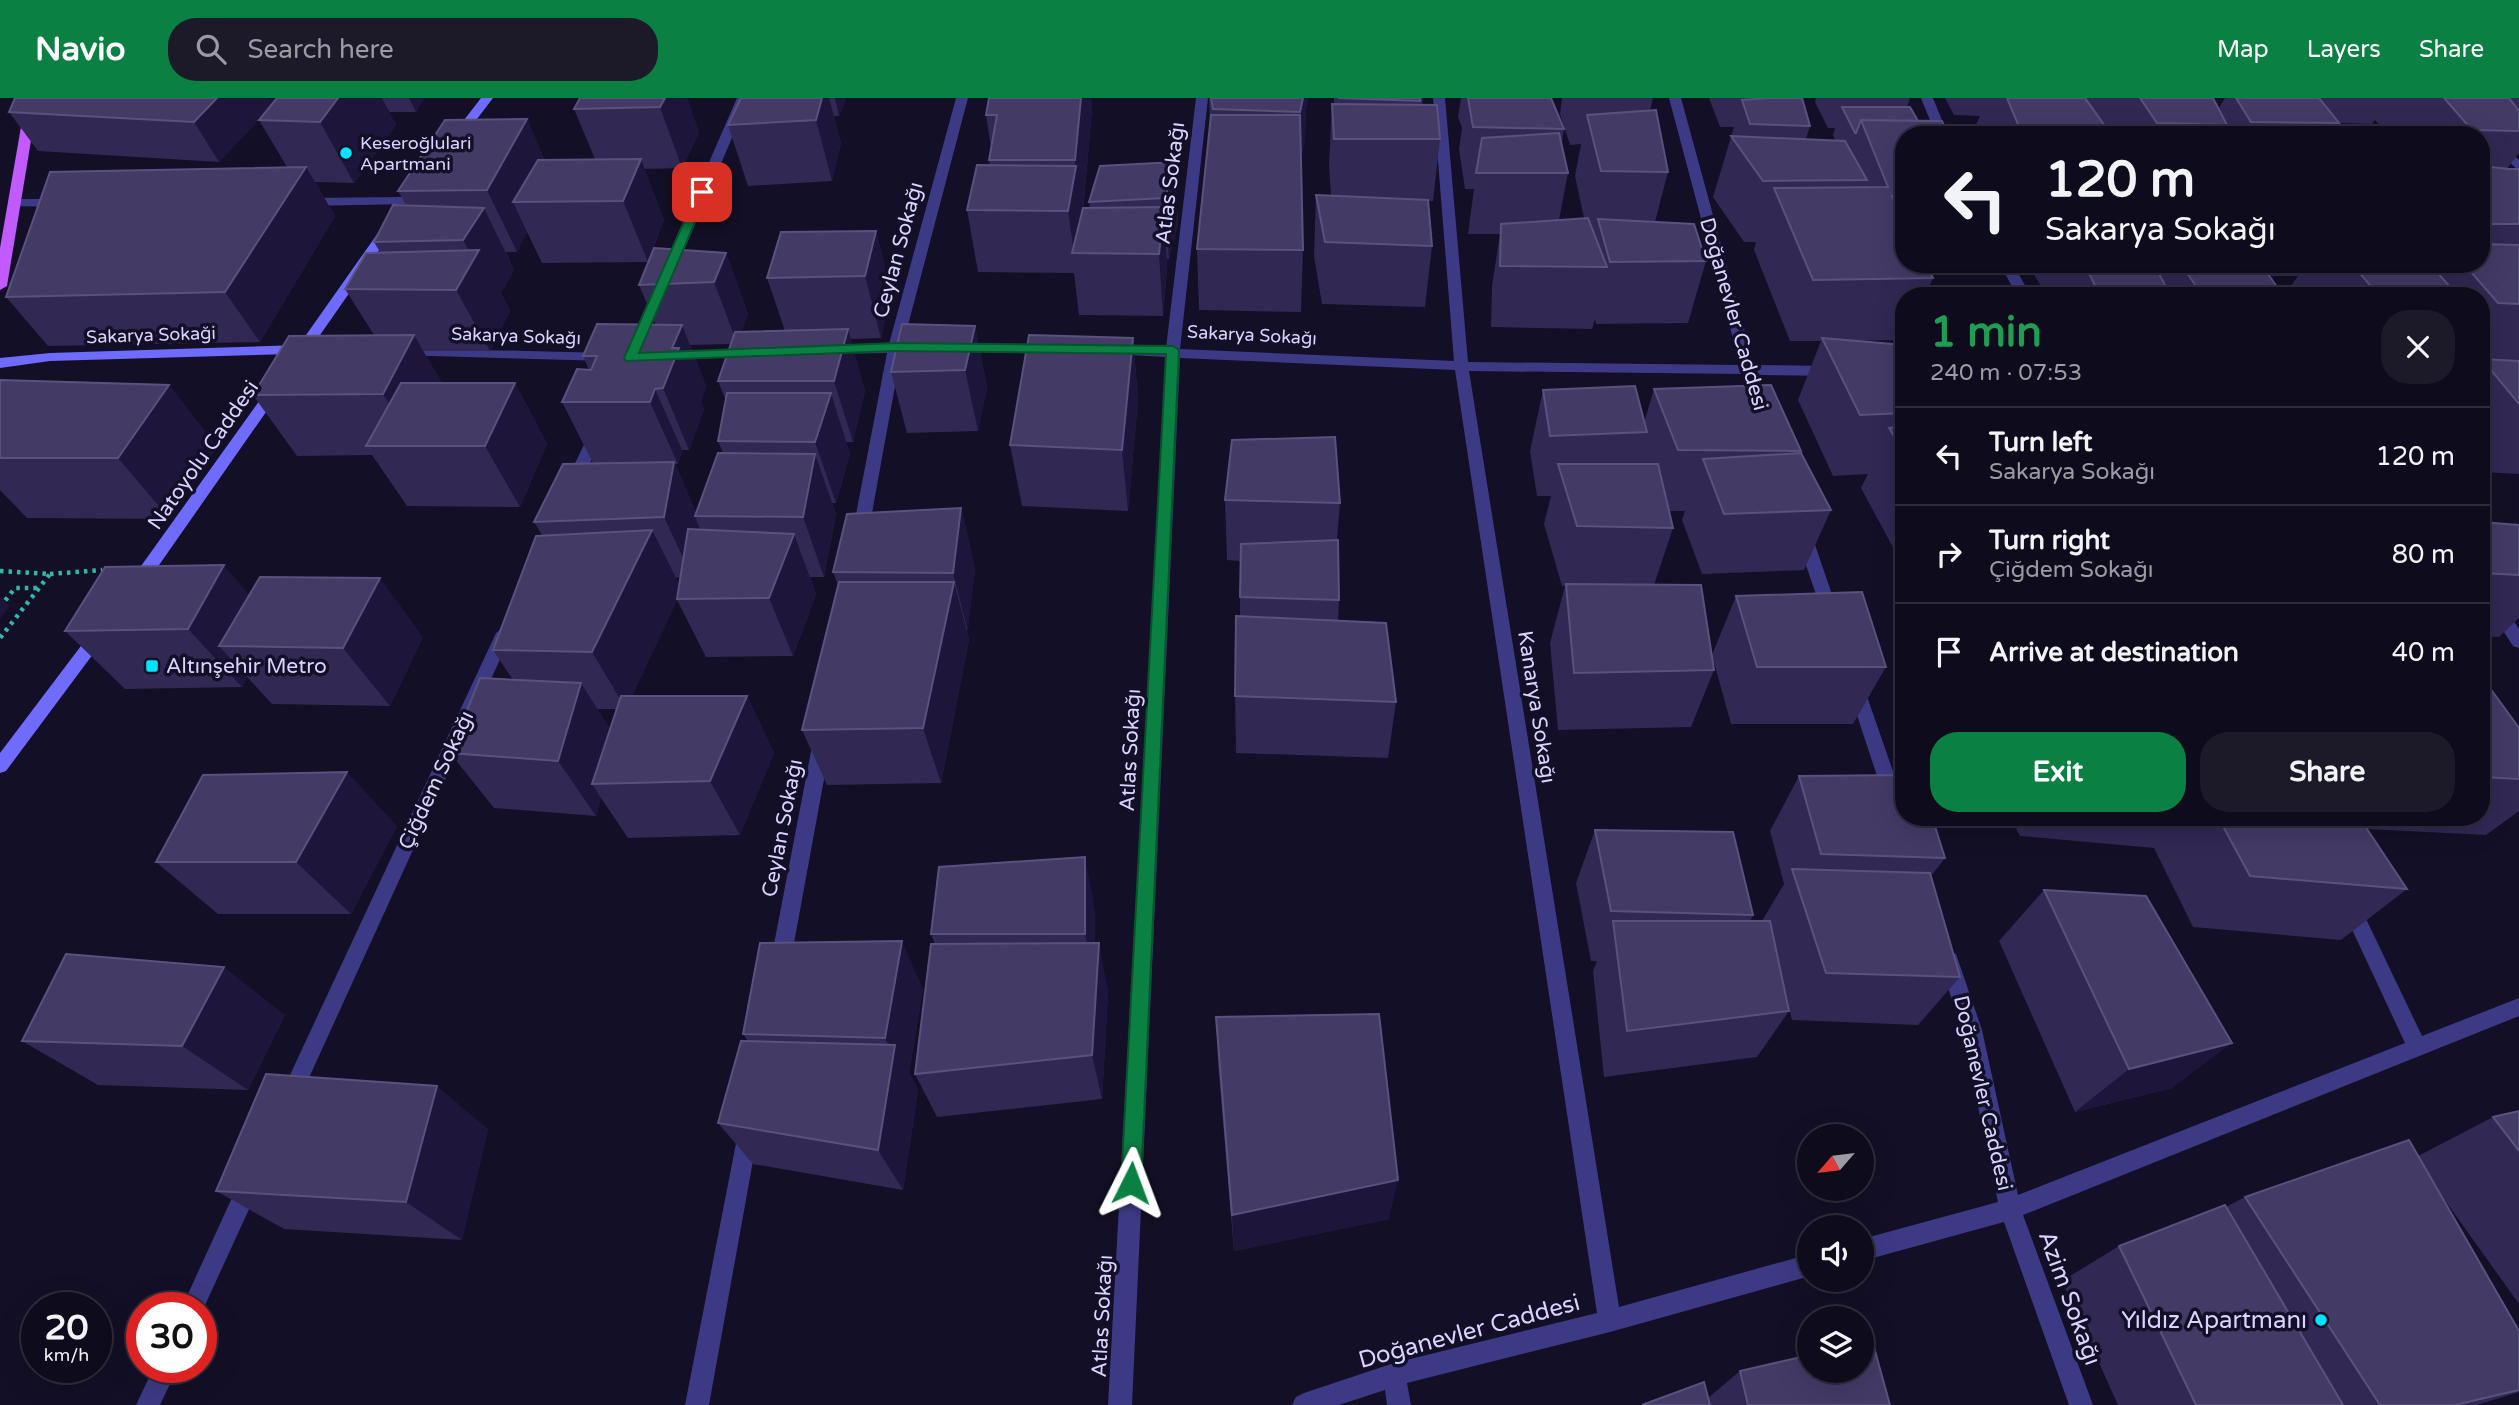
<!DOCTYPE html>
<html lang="en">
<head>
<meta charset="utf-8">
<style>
  body { margin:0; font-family:"Varela Round",sans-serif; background:#1c1929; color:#f1f3f6; height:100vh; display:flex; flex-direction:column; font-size:26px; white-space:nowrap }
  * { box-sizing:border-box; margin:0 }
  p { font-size:23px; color:#9b9ba3 }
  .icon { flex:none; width:38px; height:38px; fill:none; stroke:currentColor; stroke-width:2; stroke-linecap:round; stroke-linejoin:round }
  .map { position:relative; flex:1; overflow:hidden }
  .panel { position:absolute; left:1895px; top:189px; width:595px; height:539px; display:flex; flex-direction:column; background:#0e0b1c; border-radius:28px; box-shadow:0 7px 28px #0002,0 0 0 2px #2e2b3b }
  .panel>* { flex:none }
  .top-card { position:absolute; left:1895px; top:28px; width:595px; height:147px; border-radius:28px; box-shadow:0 7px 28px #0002,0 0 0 2px #2e2b3b; background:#0e0b1c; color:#f1f3f6; overflow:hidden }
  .needle { width:46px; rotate:242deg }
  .buttons { position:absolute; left:1797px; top:1026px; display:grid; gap:14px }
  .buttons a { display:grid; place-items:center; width:77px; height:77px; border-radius:50%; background:#0e0b1c; box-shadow:0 7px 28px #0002,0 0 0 2px #2e2b3b; font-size:35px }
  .speed { position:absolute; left:21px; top:1194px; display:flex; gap:14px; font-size:35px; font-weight:700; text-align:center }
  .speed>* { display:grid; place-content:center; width:91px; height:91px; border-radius:50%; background:#0e0b1c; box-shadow:0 7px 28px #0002,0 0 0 2px #2e2b3b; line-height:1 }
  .speed small { font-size:18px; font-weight:400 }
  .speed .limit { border:10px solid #d22; background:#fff; color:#111 }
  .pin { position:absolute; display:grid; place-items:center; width:60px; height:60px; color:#fff; margin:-30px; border-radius:14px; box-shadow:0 4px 10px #0006 }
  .me { position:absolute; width:77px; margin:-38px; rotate:3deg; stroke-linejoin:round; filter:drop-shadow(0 0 5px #0008) }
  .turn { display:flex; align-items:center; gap:24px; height:147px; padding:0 35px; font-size:32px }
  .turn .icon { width:91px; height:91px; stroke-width:2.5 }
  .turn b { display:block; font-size:49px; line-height:60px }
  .round { display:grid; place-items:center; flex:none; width:74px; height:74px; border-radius:28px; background:#1c1929 }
  .head { display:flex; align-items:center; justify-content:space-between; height:119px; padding:0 35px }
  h1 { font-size:42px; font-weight:800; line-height:52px; color:#1e9e55 }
  .action { display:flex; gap:14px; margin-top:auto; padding:14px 35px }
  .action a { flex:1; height:80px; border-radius:28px; background:#0b8043; color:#fff; font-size:28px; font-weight:800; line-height:80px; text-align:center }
  .action a+a { background:#1c1929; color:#f1f3f6 }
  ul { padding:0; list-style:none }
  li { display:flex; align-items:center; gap:21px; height:98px; padding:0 35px; border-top:2px solid #2e2b3b }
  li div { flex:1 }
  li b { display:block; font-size:26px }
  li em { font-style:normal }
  header { display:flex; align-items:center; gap:42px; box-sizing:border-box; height:98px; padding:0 35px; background:#0b8043; color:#fff }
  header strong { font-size:33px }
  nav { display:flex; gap:38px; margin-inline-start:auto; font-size:24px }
  .search { width:490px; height:63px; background:#1c1929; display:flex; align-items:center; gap:18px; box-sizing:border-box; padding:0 24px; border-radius:28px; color:#9b9ba3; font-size:26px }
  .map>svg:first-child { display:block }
</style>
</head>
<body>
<header>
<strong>Navio</strong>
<div class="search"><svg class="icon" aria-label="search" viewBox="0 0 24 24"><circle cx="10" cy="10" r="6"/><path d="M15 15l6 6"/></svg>Search here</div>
<nav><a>Map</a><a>Layers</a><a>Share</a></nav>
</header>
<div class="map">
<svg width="2519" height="1307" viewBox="0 0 2519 1307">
  <rect width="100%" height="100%" fill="#130f26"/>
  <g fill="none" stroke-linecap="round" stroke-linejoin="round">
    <path stroke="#2fb8b0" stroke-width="4.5" stroke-dasharray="3.5 5" stroke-linecap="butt" d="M0,473L50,476L0,540
      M50,476L102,472
      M0,509L15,490H38"/>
    <path fill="#3d3a85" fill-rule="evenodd" d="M737,0H749L644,246L642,249H632L630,246Z
      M956,0H968L903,246H919L926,250L919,254L901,255L868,437L860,443L852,437L887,255L831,256L824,252L831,248L889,246Z
      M1196,0H1208L1180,251L1454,263L1433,0H1445L1468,264L1740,267L1669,0H1681L1754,267L1832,268L1839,273L1832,278L1757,277L1758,282L1751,287L1746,285L1742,276L1469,273L1619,1209L1810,1156V1178L1610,1234L1407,1285L1411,1307H1387L1385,1292L1339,1307H1292L1296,1299L1304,1295L1394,1265L1597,1215L1455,272L1180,260L1132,1307H1108L1166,259L1111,256L1104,252L1111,248L1166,250Z
      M1921,0H1933L1948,37H1936Z
      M2497,42L2519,62V73L2493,49L2491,46Z
      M408,99L414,103L412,106L303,108L297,104L303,100Z
      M14,101H61L67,105L61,109L10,108L8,105Z
      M2000,166H2013L2031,198H2017Z
      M957,246L1048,247L1055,251L1048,255L952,253L950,250Z
      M401,250L607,255L614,259L607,263L396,257L394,254Z
      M751,251L758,255L756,258L670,262L663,258L670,254Z
      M598,327L605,332L581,386L573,391L568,390L565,386L591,332Z
      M1804,432L1812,438L1839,517L1837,521L1831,523L1823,517L1796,438Z
      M2482,482L2488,484L2519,531V550L2513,548L2482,500Z
      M504,529L512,535L297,1006L290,1009L283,1006L280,999L283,992L496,535Z
      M1855,580L1863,587L1902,699L1899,704H1887L1884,699L1847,587Z
      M822,636L828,638L831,643L790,867L787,873L780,876L773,873L770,867L813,643L816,638Z
      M2350,800L2357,802L2422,938L2519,900V918L2023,1117L2093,1307H2069L2004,1124L1862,1163V1141L1998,1104L1962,932L1939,862L1942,856L1949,853L1956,856L1982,932L2018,1097L2405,945L2341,808L2343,802Z
      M748,1025L755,1028L758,1035L709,1307H685L738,1035L741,1028Z
      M250,1074L258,1078L261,1085L201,1216V1209H182L242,1078Z
      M154,1269H178L160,1307H136Z"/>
    <path fill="#6f6bff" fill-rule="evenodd" d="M481,0H493L461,42H453L451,39Z
      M390,124L396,128L304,260H294L293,256L50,263L0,270V260L50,255L299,247L385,125Z
      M275,286L280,288V294L143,490H131L129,486L131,482L270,288Z
      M99,530L105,532L107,536L105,540L6,673L0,675V655L93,532Z"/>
    <path fill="#c25bff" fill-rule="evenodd" d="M26,0H38L7,188L0,192V150Z"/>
  </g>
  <path fill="#312854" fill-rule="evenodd" d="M277,0H424L416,14H389L396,27L354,85L315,84L335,118L260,244L48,248L6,199L287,69L259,22L264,16L219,64L38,53L9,14L275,3Z
    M687,0L699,35L682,70L644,71L664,122L648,164L542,165L527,134L517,154H506L514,172L501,195L510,213L490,253H423L442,285H515L547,346L520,409L407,408L372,357L297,358L253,297L374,237L345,191L380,154L374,144L406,107L398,93L527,21L544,62L595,61L574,11Z
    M741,0H846L839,18H834L841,45L832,83L748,88L728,27Z
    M989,0H1091L1092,11L1083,114L1090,110L1089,104L1175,64L1178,125L1169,161H1167V170L1163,218L1079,217L1074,175L978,174L967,112L990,67L989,62L991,49L986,17Z
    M1209,0H1308L1306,10L1305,41L1301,61L1303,152L1301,214L1199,212L1197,151L1210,26Z
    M1334,0H1423L1422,7L1440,41L1433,103H1428L1432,148L1425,209L1322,206L1314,158L1316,97H1331L1329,67L1332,6H1334Z
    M1461,0H1551L1564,31L1562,44L1568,75L1559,122L1584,120L1575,78L1581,46L1570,47L1560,16L1562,0H1653L1650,13L1668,74L1655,124L1706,163L1688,225L1596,226L1595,221L1592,231L1491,229L1492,188L1500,136H1468L1474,91H1465L1459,51L1462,30L1458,19Z
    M1709,0H1803V2L1810,28L1806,41L1835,42L1833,37L1835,30H1828L1815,4L1816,0H1910L1907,9L1904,37V166L1933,180L1925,198H1904V242L1850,243L1904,247V470L1861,390L1868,376L1833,378L1798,302L1821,243H1790L1754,152L1756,144H1744L1713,99L1734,29H1720Z
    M1945,0H2085L2094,13L2086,0H2213L2219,10L2225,0H2519V55L2507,71H2519V376L2482,374V198H2284L2298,178H2269L2282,196L2281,198H2035L2034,196L2040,186L2027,166H2482V37H2389L2390,36H2387L2375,22L2372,26L2339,25L2332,37H1971L1980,18L1954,17Z
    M876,133L891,194L881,240L850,241L865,293L853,344H846L850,356L836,405H832L836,416L824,479H810L816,496L793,558L706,559L677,502L632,598H747L774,655L740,737L628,740L601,700L596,718L494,710L450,655L513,582L493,552L542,437L534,424L633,365H593L562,304L589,272L583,258L656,227L639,187L726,155L748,216L741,234L785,233L767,180ZM731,246L718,283L726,303L718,343L723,355L696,414L675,366H678L682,352H689L704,311L701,303L706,288L690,247ZM680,479L679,487L675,480ZM597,611H617L610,631Z
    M975,228L987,289L978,333L907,335L891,274Z
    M1133,240L1138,302L1128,413L1022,408L1010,347Z
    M0,282L169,287L217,349L170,421L27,420L0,392Z
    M1654,291L1801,353L1800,355L1831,412L1804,472L1702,476L1682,422L1685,413H1669L1673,430L1654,487L1712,557L1736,498L1886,569L1853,626H1731L1712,557L1714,572L1691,629L1558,632L1550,545L1565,488H1562L1544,426L1551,398H1537L1530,353L1543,292L1644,325Z
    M1225,402L1340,405L1337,442L1339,502L1338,523L1396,604L1388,660L1236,655L1235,598L1240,518V463L1227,462Z
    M961,410L975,470L967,534L969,542L941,685L827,687L802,632L838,487L833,474Z
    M2482,424L2519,427V520L2499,539L2482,538Z
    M249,497L423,539L390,608L272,606L247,579L242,589L125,591L65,533Z
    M2482,579L2519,630V713L2486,737L2367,731L2407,791L2341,842L2193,829L2154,750L2020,738L2010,719H2482Z
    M1799,678L1945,760L1931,778L1960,879L1918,927L1792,922L1788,906L1789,913L1757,959L1604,979L1593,873L1597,863H1591L1576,785L1595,732L1753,817L1750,823H1762L1784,786L1770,733Z
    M397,728L351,816H218L156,764Z
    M2044,792L2172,990L2075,1014L1999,843Z
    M1095,811V845L1108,894L1102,1001L937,1019L915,976L935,846L931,836Z
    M923,891L909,975L918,992L903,1092L753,1066L718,1025L748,943L743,936Z
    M285,917L248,992L98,987L22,943Z
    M1216,919L1389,1121L1234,1153L1218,965Z
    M2519,1013V1206L2439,1094L2519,1233V1294L2477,1307H2118L2062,1183L2119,1148L2226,1109L2245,1099L2418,1058L2493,1019Z
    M488,1031L462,1142L284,1131L216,1093Z
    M1740,1273L1890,1307H1642L1708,1300Z"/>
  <path fill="#1d163a" d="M217,0H273L275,4L219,64L194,24Z
    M338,0H382L396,27L354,85L320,24Z
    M409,0H424L416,14Z
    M665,0H687L699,35L682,70L660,9Z
    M822,0H829L841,45L832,83L816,22Z
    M835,0H846L839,18Z
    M1081,0H1091L1092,11L1082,122L1074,155L1068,113L1075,68V62Z
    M1301,0H1308L1306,10L1305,41L1298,75Z
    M527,21L554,82L513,104L527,134L517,154L487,92Z
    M641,61L664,122L648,164L623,103Z
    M1175,64L1178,125L1169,161L1165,100Z
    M306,69L335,118L260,244L225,194Z
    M1164,109L1167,170L1163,218L1159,156Z
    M484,110L514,172L501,195L510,213L490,253L456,192L473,161L463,142Z
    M876,133L891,194L881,240L865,178Z
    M726,155L748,216L737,245L714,184Z
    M682,227L706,288L701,303L704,311L689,352L663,290L672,250Z
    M975,228L987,289L978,333L965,272Z
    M848,231L865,293L853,344L834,283Z
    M414,237L450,299L416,348L383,296Z
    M1133,240L1138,302L1128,413L1122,352Z
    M515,285L547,346L520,409L485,348Z
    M169,287L217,349L170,421L118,360Z
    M655,291L682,352L678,366L650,304Z
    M831,295L850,356L836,405L815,344Z
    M815,356L836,416L824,479L803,419Z
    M674,364L698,418H695L700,431L692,479L664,419Z
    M961,410L975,470L968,534L953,475Z
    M652,432L682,492L626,611L592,554Z
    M794,436L816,496L793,558L769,500Z
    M224,467L274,526L219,548L247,579L242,589L188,531Z
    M380,480L423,539L390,608L343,550Z
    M954,484L969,542L941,685L923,630Z
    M0,499L10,508L0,521Z
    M581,585L617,642L592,686L601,700L596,718L558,663Z
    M747,598L774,655L740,737L710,683Z
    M347,674L397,728L351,816L296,764Z
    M1085,759L1095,811V885L1085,836Z
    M902,843L923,891L909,975L918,992L903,1092L878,1052L894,958L885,940Z
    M1099,845L1108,894L1102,1001L1092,957Z
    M224,869L285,917L248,992L182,948Z
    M2232,945L2172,990L2075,1014L2129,971Z
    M437,988L488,1031L462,1142L406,1104Z
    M1398,1082L1389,1121L1234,1153L1232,1117Z"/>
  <path fill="#433a66" stroke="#5a527e" stroke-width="2" d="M15,0H217L194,24L9,14Z
    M277,0H338L320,24L259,22Z
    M580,0H665L660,9L574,11Z
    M741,0H822L816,22L728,27Z
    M989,0H1081L1075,62H989L997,17H986Z
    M1211,0H1303L1300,14L1213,11Z
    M1338,0H1420V3Z
    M1468,0H1551L1564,31L1473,29Z
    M1770,0H1802L1810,28L1750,26L1742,2Z
    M2007,0H2085L2105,28L2020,31Z
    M2140,0H2213L2227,27L2157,25Z
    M2236,0H2319L2339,25L2251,24Z
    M2444,0H2509L2519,13V33L2472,32Z
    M1332,6L1437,7L1440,41H1334Z
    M1842,9H1910L1918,23L1861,22L1856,35H1855Z
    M1656,12L1668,74L1601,73L1587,17Z
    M1211,17H1300L1303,152L1197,151Z
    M527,21L487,92L398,93L445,22Z
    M1861,22L1942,23L1948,37H1904V98H1892L1904,123V166H1926L1933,180L1813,182L1774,90L1888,89Z
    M1559,35L1568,75H1476L1482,40Z
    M1731,38L1845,43L1867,82L1763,83Z
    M641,61L623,103L513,104L538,62Z
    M1175,64L1165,100L1089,104L1100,68Z
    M977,67L1076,68L1068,113L967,112Z
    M2482,68L2509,71H2519V126H2482Z
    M306,69L225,194L6,199L50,74Z
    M1316,97L1428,102L1432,148L1325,144Z
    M393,107L484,110L463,142L374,144Z
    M1164,109L1159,156L1072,155L1083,110Z
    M1588,120L1607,169L1500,168L1501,126Z
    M1598,121L1694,126L1706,163L1610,164Z
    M876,133L865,178L767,180L781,134Z
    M2482,146L2519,147V206L2498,205L2464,166H2482Z
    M654,150L726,155L714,184L639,187Z
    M479,152L456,192L345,191L366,155Z
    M2084,166H2154L2168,193L2097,191Z
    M2181,166H2261L2282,196L2202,197Z
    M2352,166H2430L2458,198H2379Z
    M597,226L682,227L672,250H679L663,290L655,291L650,304H562L577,271L591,272L597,258H583Z
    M902,226L975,228L965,272L891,274Z
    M848,231L834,283H718L735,234Z
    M414,237L383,296L253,297L289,238Z
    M1029,237L1133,240L1122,352L1010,347Z
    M1822,240L1904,247V315L1860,317Z
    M2482,261L2519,263V306Z
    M0,282L169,287L118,360H0Z
    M401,285H515L485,348H366Z
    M1771,287L1801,353L1678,352L1654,291Z
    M1635,288L1647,334L1550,338L1543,292Z
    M727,295H831L815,344L718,343Z
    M1904,329V355L1889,330Z
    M1335,339L1340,405L1225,402L1232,342Z
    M718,355L815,356L803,419L695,418Z
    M1801,355L1831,412L1724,416L1703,361Z
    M674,364L664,419L534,424L563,366Z
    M1558,366H1658L1673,430L1577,428Z
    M961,410L953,475L833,474L847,416Z
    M2482,424L2519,427V477L2482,475Z
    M688,431L794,436L769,500L677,501Z
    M652,432L592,554L493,552L536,438Z
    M1338,442L1339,502L1240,499L1241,446Z
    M224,467L188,531L65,533L105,469Z
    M260,479L380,480L343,550L219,548Z
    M839,484H954L923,630L802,632Z
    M1566,486L1701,487L1714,572L1574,575Z
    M1862,494L1886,569H1757L1736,498Z
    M1236,518L1386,525L1396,604L1235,598Z
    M2482,579L2519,630V681L2482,679Z
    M480,580L581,585L558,663L450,655Z
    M621,598H747L710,683L592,686Z
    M347,674L296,764H156L203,677Z
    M1904,677V719H1932L1945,760L1821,756L1799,678Z
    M2218,719H2359L2407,791L2250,778Z
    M1595,732L1733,734L1753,817L1611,813Z
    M1085,759V836H931L939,769Z
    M1792,771L1930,775L1960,879L1826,875Z
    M2044,792L2146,798L2232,945L2129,971Z
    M1613,823H1770L1789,913L1627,933Z
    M902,843L885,940L743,936L760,845Z
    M1099,845L1092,957L915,976L931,846Z
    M66,856L224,869L182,948L22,943Z
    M1379,916L1398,1082L1232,1117L1216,919Z
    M741,943L895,947L878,1052L718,1025Z
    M266,976L437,988L406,1104L216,1093Z
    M2519,1013V1053L2493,1019Z
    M2409,1042L2519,1233V1292L2455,1307H2380L2245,1099Z
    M2225,1107L2343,1307H2196L2119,1148Z
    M1872,1242L1890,1307H1748L1740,1273L1810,1257V1272H1862V1244Z
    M1704,1284L1710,1307H1642Z"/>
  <path fill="#0b8043" stroke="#07532c" stroke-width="2" d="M702,91L708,94L639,255L895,245L1173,248L1179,252L1141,1085L1138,1092L1131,1095L1124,1092L1121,1085L1166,256L895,253L626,263L624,260L697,94Z"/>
  <g fill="#00e5ff" stroke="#130f26" stroke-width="2.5">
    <circle cx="346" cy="55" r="7"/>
    <rect x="145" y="561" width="14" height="14" rx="3.5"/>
    <circle cx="2321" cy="1222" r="7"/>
  </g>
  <g text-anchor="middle" stroke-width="7" stroke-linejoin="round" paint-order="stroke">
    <g font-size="18" fill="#d9d4ff" stroke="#130f26" text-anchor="start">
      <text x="360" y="51">Keseroğlulari<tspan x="360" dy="21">Apartmani</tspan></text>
    </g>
    <g font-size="18" fill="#d9d4ff" stroke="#130f26">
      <text transform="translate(151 237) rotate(-2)" y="6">Sakarya Sokaği</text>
      <text transform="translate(1252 237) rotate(3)" y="6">Sakarya Sokağı</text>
      <text transform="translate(516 238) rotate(2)" y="6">Sakarya Sokağı</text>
    </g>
    <g font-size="21" fill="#d9d4ff" stroke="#130f26">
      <text transform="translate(1170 85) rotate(-83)" y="7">Atlas Sokağı</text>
      <text transform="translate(898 152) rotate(-75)" y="7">Ceylan Sokağı</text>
      <text transform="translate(1734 216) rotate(74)" y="7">Doğanevler Caddesi</text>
      <text transform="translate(203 357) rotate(-55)" y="7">Natoyolu Caddesi</text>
      <text transform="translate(1537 609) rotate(81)" y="7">Kanarya Sokağı</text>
      <text transform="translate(1130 652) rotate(-87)" y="7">Atlas Sokağı</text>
      <text transform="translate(436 682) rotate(-65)" y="7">Çiğdem Sokağı</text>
      <text transform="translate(782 730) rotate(-79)" y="7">Ceylan Sokağı</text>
      <text transform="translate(1983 995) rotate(77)" y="7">Doğanevler Caddesi</text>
      <text transform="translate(1102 1218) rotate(-87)" y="7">Atlas Sokağı</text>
    </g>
    <g font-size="21" fill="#d9d4ff" stroke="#130f26" text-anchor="start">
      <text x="166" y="575">Altınşehir Metro</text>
    </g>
    <g font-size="24" fill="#d9d4ff" stroke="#130f26">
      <text transform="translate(2070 1200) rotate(70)" y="8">Azim Sokağı</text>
      <text transform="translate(1469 1233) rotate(-15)" y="8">Doğanevler Caddesi</text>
    </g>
    <g font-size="24" fill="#d9d4ff" stroke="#130f26" text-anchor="end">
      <text x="2307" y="1230">Yıldız Apartmanı</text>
    </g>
  </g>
</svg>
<div class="buttons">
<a><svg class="needle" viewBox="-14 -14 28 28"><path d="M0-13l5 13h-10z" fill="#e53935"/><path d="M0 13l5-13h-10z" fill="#9b9ba3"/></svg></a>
<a><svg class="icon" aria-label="sound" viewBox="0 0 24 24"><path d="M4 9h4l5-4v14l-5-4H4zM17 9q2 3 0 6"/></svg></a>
<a><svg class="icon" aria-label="layers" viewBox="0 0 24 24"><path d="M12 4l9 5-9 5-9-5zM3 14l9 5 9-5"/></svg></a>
</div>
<div class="speed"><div>20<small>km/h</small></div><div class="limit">30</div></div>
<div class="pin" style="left:702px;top:94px;background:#d93025"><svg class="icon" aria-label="arrive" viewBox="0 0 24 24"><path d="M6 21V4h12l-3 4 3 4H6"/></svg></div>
<svg class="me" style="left:1131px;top:1085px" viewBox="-20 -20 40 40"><path d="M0-17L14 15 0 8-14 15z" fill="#0b8043" stroke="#fff" stroke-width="4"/></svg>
<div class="top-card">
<div class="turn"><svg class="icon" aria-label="left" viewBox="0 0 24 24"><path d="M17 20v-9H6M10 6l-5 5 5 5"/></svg><div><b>120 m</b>Sakarya Sokağı</div></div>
</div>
<section class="panel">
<div class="head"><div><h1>1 min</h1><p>240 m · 07:53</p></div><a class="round"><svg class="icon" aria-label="close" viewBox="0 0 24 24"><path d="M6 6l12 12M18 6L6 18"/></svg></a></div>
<ul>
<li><svg class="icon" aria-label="left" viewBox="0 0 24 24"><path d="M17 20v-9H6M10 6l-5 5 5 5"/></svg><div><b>Turn left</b><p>Sakarya Sokağı</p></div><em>120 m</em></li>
<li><svg class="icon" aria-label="right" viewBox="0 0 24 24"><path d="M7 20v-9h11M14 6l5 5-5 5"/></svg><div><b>Turn right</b><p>Çiğdem Sokağı</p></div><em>80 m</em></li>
<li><svg class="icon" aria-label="arrive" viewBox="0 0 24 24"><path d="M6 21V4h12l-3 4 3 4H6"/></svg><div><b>Arrive at destination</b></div><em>40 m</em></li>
</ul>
<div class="action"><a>Exit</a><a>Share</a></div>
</section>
</div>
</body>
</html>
